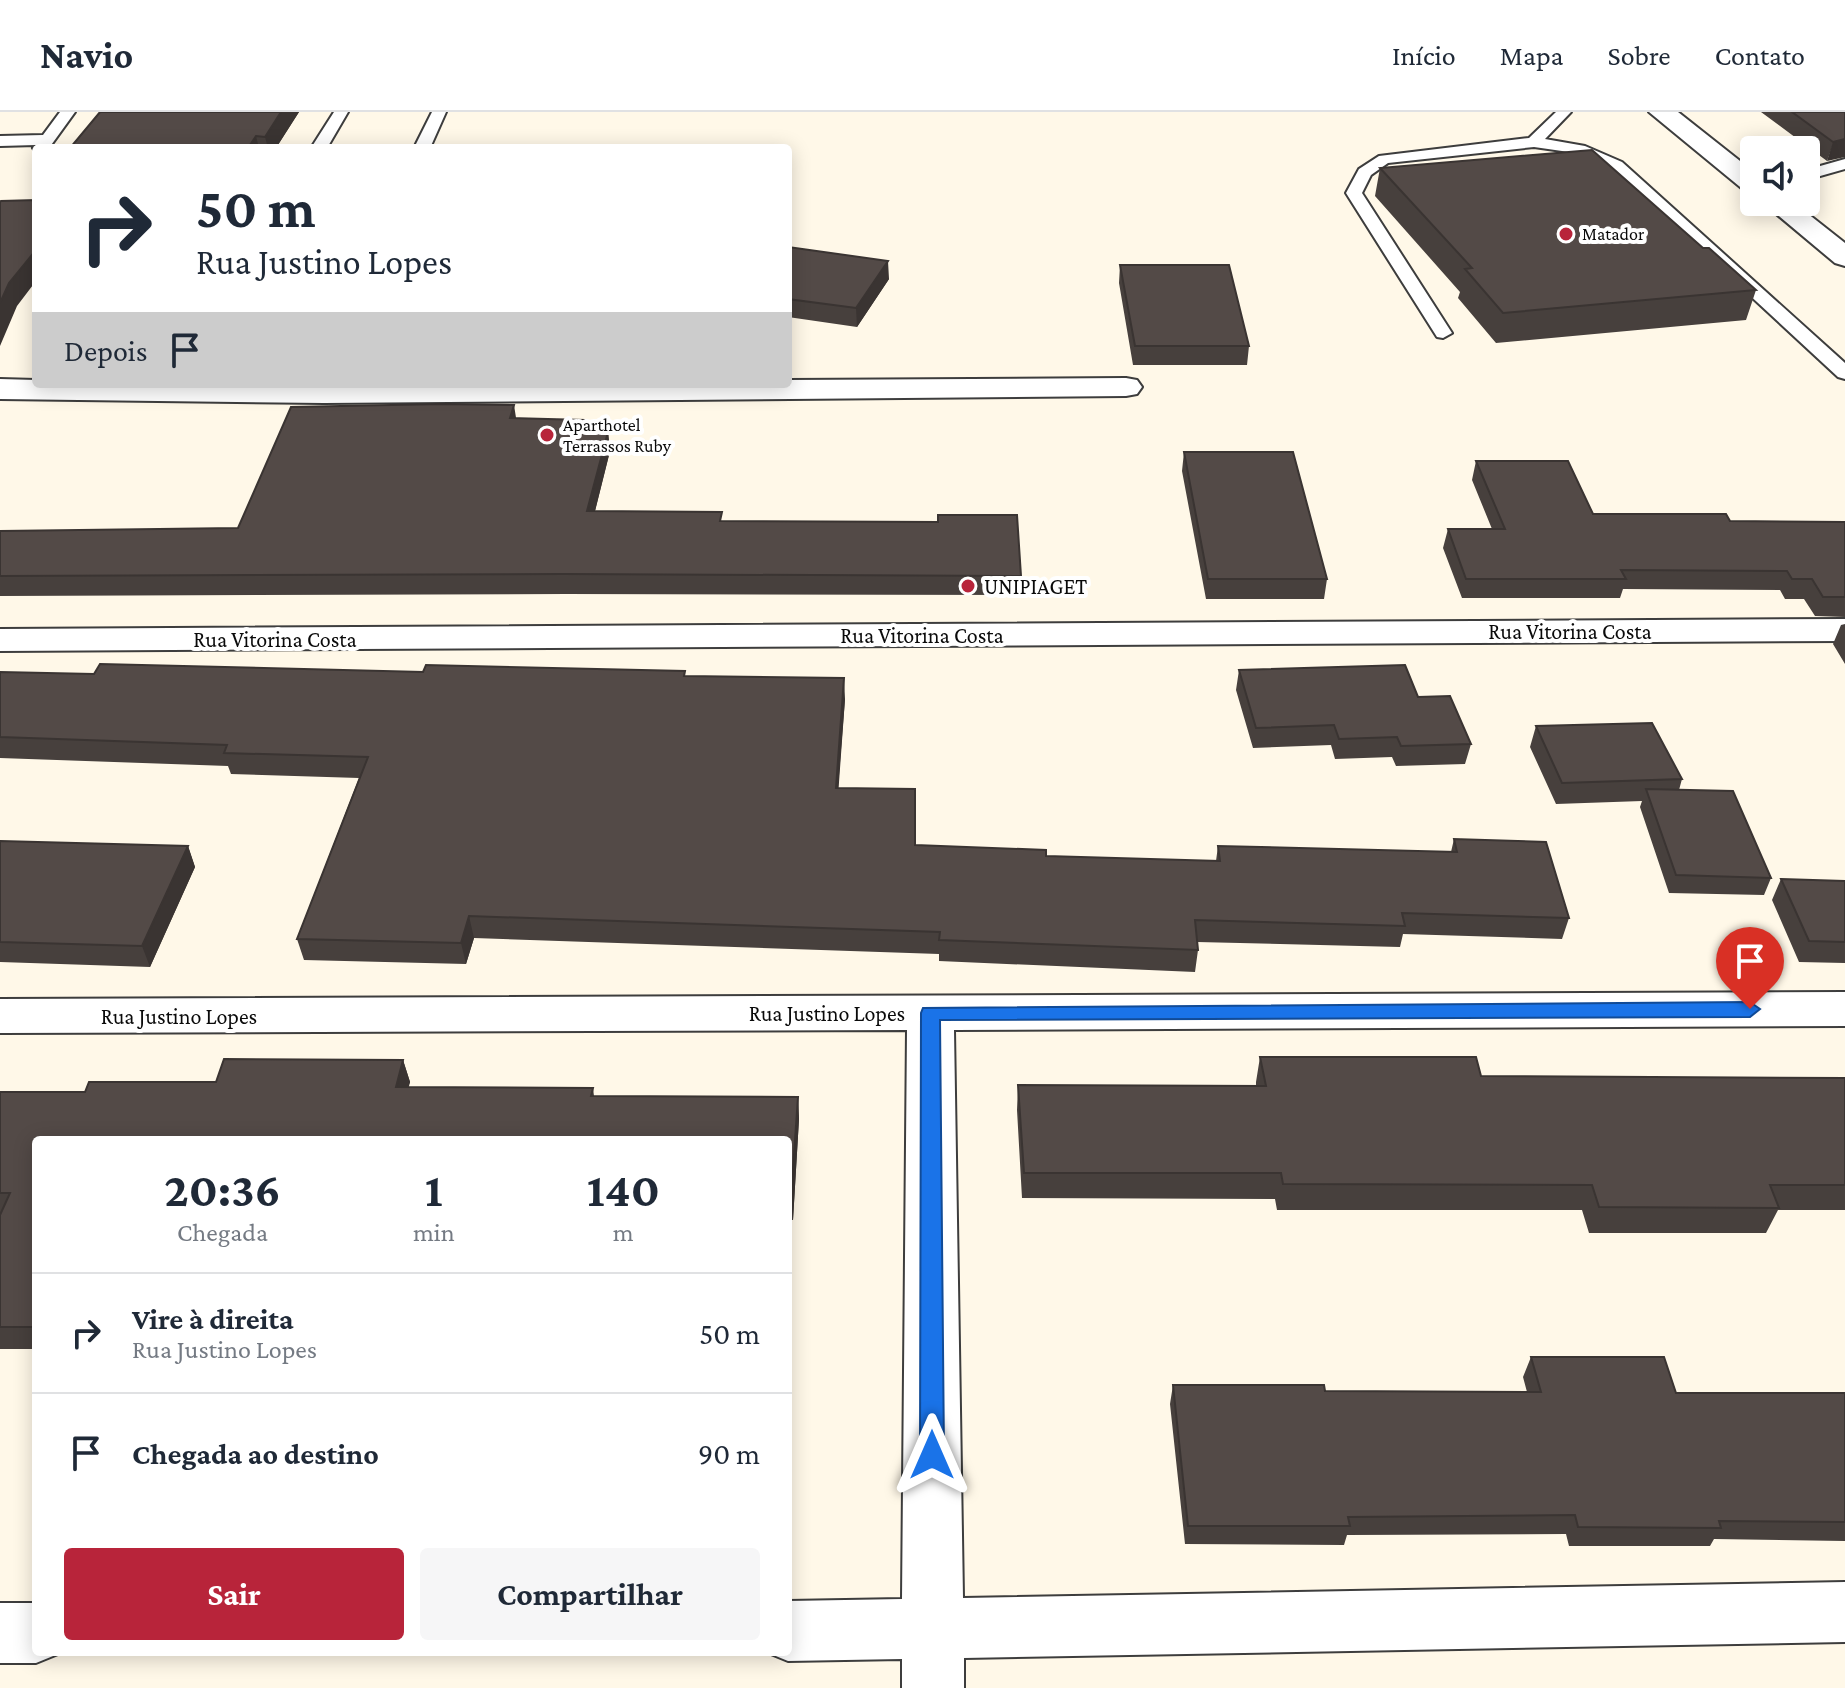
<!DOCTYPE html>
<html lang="pt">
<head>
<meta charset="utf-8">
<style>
  body { margin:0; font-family:"Crimson Pro",serif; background:#f6f6f7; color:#1f2937; height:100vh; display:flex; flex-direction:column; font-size:30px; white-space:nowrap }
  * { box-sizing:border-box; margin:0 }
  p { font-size:26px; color:#747a83 }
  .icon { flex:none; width:44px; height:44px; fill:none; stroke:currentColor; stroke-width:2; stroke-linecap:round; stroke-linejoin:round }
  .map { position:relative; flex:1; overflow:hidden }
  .panel { position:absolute; left:32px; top:1024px; width:760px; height:520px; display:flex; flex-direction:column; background:#fff; border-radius:8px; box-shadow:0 4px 20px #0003 }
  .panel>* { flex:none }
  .guide { position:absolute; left:32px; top:32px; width:760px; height:244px; border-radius:8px; box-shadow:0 4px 20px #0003; background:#fff; color:#1f2937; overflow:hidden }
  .buttons { position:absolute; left:1740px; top:24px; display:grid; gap:16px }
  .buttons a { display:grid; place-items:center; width:80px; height:80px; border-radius:8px; background:#fff; box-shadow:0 4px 20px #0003; font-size:40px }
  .pin { position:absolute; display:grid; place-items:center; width:68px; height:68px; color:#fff; margin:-82px -34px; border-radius:50% 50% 50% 0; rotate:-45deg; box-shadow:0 0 8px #0007 }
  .pin .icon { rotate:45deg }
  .me { position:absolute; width:88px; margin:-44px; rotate:0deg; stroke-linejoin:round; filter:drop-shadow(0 0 6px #0008) }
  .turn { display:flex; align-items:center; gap:28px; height:168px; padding:0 32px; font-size:36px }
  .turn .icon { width:104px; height:104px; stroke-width:2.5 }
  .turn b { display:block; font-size:56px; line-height:68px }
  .then { display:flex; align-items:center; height:76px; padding:0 32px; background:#0003; gap:16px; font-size:30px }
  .eta { display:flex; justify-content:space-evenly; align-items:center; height:136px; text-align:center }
  .eta b { font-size:48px; font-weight:700; line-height:56px }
  .cta { display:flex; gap:16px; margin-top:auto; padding:16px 32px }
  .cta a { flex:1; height:92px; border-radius:8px; background:#b8243a; color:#fff; font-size:32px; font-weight:700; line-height:92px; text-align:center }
  .cta a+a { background:#f6f6f7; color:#1f2937 }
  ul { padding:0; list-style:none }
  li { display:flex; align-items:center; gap:24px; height:120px; padding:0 32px; border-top:2px solid #e0e1e3 }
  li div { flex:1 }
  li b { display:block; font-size:30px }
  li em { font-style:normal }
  header { display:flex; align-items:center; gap:48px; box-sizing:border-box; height:112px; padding:0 40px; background:#fff; border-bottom:2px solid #e0e1e3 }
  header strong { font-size:38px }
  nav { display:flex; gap:44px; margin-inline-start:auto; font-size:28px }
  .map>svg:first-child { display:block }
</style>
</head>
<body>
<header>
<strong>Navio</strong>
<nav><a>Início</a><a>Mapa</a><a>Sobre</a><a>Contato</a></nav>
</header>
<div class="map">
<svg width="1845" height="1576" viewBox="0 0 1845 1576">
  <rect width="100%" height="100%" fill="#fff8e8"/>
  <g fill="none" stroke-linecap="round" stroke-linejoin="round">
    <defs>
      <path id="service" d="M60,0H75L49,36H36V39L33,36L36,33L0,34V24L43,23Z
        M334,0H348L327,36H311Z
        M432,0H446L430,36H414Z
        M1556,0H1571L1545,27L1585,34L1622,50L1845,251V267L1838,265L1612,56L1576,41L1534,35L1388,51L1371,63L1362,81L1452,221L1443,226L1437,225L1346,81L1359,57L1379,44L1529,26Z
        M1845,47V57L1806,68V58Z"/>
      <path id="minor" d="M1126,266L1137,268L1142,275L1137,282L1126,284L324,291L0,287V267L36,268V272H788V268Z
        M1845,507V529L0,539V517Z
        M1845,880V914L954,918L963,1486L1845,1470V1530L964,1546V1576H902V1547L788,1549L766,1540H788V1489L902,1487L907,918L0,921V887Z
        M0,1491H36V1540H59L58,1542L36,1551H0Z"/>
      <path id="tertiary" d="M1649,0H1678L1754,60V81L1745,79Z
        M1762,90H1793L1845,131V154L1835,151Z"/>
    </defs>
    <use href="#service" stroke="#3d3d3d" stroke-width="4"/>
    <use href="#minor" stroke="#3d3d3d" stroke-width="4"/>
    <use href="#tertiary" stroke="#3d3d3d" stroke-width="4"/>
    <use href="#service" fill="#fff" fill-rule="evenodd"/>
    <use href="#minor" fill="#fff" fill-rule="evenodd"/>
    <use href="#tertiary" fill="#fff" fill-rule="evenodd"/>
  </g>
  <path fill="#47403d" d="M100,0H299L276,36H70Z
    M1761,0H1845L1827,49Z
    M1380,56L1703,136L1756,178L1746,208L1496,231L1458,186L1460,180L1375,84Z
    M788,135L889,167L857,215L788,205Z
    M1120,153L1249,234L1247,253H1133L1119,171Z
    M516,306L586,319L608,320L610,339L595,399L723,409L1021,464L1020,483L566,482L0,484V419L238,416Z
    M1184,340L1327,467L1324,487H1206L1182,359Z
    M1476,349L1593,402L1730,409L1845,410V505L1815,504L1804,487H1785L1780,478L1623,477L1620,486H1462L1443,436L1448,417H1492L1472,368Z
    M1845,512V552L1833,532L1841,513Z
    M1239,558L1418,585L1471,632L1465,652L1396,654L1392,645L1335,647L1331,633L1253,636L1236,578Z
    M0,560L94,562L423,560L685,564L845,587L838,676L915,733L1046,744L1216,749L1218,734L1451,740L1454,727L1569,806L1562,827L1403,822L1400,835L1197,830L1198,838L1195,860L939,849V842L474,826L466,852L304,848L297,827L359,666L231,662L228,654L0,646Z
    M1536,614L1682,667L1679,678L1771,766L1764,783L1669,781L1640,695L1642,689L1556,692L1530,635Z
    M0,729L188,734L195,755L150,855L0,850Z
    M1781,767L1845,769V851L1799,850L1772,788Z
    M1260,945L1481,964L1845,966V1098H1778L1766,1121H1589L1582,1098H1277L1275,1087L1022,1086L1017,998L1018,973L1256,974V970Z
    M403,948L410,970L408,975L593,976L594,984L798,985L799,1007L793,1108H788V1028H36V1237H0V980H85L216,970Z
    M1531,1245L1676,1281H1845V1429L1714,1427L1710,1434H1569L1566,1422L1347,1423L1344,1433L1185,1432L1170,1292L1173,1273L1325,1279L1527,1280L1523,1265Z"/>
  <path fill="#3a3432" d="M281,0H299L276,36H268L265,25Z
    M256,24L259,36H248Z
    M1845,27V45L1827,49L1833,30Z
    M36,138V169L17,194L0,234V191L9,171Z
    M888,149L889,167L857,215L856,196Z
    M514,293L517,312L510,306Z
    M608,320L610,339L590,419L587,399Z
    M844,566L845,587L837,698L836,676Z
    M188,734L195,755L150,855L142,834Z
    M469,804L474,826L466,852L461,831Z
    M403,948L410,970L403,998L396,975Z
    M798,985L799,1007L793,1108L791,1086Z"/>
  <path fill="#534a47" stroke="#3a3432" stroke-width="2" d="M100,0H281L265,25L256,24L248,36H70Z
    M1792,0H1845V27L1833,30Z
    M1592,38L1703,136H1709L1756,178L1503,201L1465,157L1472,156L1380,56Z
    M36,88V138L9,171L0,191V90L1,89Z
    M788,135L888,149L856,196L788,187Z
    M1120,153H1229L1249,234H1135Z
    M442,292L514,293L510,306L584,308L582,319L608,320L587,399L722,400L720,409L938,410V403H1017L1021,464L563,462L0,464V419L238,416L291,295Z
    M1184,340H1293L1327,467H1208Z
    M1476,349H1568L1593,402H1726L1730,409L1845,410V485H1823L1812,467H1792L1787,459L1621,458L1626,467H1466L1448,417H1505Z
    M100,552L423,560L426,553L685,559L684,564L844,566L836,676L915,677V733L1046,738V744L1220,749L1218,734L1457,740L1454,727L1546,730L1569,806L1402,801L1405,814L1195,808L1198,838L939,828L940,820L469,804L461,831L297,827L368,645L224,641L227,633L0,625V560L94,562Z
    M1405,553L1418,585L1450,584L1471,632L1401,634L1397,625L1339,627L1334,613L1256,616L1239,558Z
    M1652,611L1682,667L1562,671L1536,614Z
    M1646,677L1733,679L1771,766L1676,763Z
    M0,729L188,734L142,834L0,830Z
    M1781,767L1845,769V830L1809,829Z
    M1260,945H1476L1481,964L1845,966V1073H1770L1779,1096L1599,1095L1592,1073L1283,1072L1281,1061H1024L1018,973L1266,974Z
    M224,947L403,948L396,975L593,976L591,984L798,985L791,1086H788V1028H36V1215H0V1103L10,1081H0V980H85L89,970H216Z
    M1531,1245H1664L1676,1281H1845V1410L1719,1409L1721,1416L1578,1415L1575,1403L1348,1405L1350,1414H1188L1173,1273H1324L1325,1279L1541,1280Z"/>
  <path fill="#1a73e8" stroke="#114b97" stroke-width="2" d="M1750,890L1760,897L1750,905L940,908L944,1343L940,1351L932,1354L924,1351L920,1343L921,901L923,896Z"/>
  <g fill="#b8243a" stroke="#fff" stroke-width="3">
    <circle cx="1566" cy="122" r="8"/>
    <circle cx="547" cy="323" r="8"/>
    <circle cx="968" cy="474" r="8"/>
  </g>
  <g text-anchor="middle" stroke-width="8" stroke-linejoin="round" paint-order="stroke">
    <g font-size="18" fill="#0a0a0a" stroke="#fff" text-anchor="start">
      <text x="1582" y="128">Matador</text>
      <text x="563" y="319">Aparthotel<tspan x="563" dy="21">Terrassos Ruby</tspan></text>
    </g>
    <g font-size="22" fill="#0a0a0a" stroke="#fff" text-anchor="start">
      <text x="984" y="482">UNIPIAGET</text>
    </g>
    <g font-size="22" fill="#0a0a0a" stroke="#fff">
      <text x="1570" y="527">Rua Vitorina Costa</text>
      <text x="922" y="531">Rua Vitorina Costa</text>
      <text x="275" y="535">Rua Vitorina Costa</text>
      <text x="827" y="909">Rua Justino Lopes</text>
      <text x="179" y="912">Rua Justino Lopes</text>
    </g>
  </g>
</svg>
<div class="buttons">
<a><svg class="icon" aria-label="sound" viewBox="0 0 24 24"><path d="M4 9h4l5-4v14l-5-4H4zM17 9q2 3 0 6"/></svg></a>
</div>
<div class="pin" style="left:1750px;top:897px;background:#d93025"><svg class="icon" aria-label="arrive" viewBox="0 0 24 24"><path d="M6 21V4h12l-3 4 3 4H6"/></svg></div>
<svg class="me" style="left:932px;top:1343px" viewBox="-20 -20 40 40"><path d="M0-17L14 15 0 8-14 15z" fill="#1a73e8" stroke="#fff" stroke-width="4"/></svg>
<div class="guide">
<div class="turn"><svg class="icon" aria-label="right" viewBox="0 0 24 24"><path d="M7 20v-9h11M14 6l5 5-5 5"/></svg><div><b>50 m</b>Rua Justino Lopes</div></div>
<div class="then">Depois<svg class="icon" aria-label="arrive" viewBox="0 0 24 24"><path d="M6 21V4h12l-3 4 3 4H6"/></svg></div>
</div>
<section class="panel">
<div class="eta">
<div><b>20:36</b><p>Chegada</p></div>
<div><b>1</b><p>min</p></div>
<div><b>140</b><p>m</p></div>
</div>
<ul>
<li><svg class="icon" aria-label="right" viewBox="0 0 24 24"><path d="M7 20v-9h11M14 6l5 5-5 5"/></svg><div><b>Vire à direita</b><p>Rua Justino Lopes</p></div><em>50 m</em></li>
<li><svg class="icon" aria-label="arrive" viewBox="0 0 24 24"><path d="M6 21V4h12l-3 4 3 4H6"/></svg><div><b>Chegada ao destino</b></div><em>90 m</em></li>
</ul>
<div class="cta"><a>Sair</a><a>Compartilhar</a></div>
</section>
</div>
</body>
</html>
